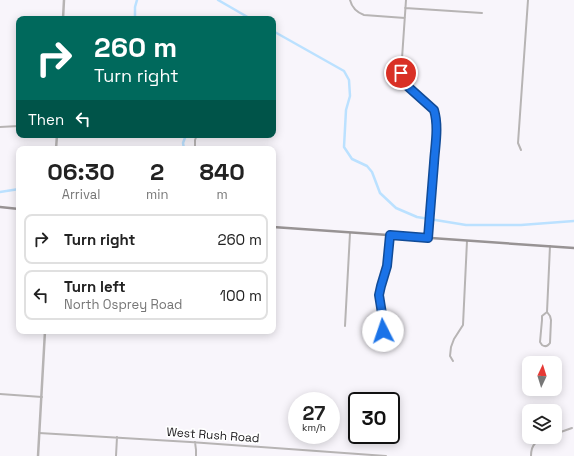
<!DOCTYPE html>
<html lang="en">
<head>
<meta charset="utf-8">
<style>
  body { margin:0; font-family:"Space Grotesk",sans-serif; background:#f2f2f2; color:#222; height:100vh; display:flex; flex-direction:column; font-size:15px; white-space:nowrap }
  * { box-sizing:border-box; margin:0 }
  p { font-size:13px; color:#767676 }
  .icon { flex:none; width:22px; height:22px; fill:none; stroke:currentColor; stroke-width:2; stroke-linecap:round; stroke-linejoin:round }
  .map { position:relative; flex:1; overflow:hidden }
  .details { position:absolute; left:16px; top:146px; width:260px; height:188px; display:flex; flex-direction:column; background:#fff; border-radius:8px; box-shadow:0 2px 10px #0003 }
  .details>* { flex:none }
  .banner { position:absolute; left:16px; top:16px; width:260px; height:122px; border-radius:8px; box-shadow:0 2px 10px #0003; background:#00695c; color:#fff; overflow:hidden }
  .needle { width:26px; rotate:4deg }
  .tools { position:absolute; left:522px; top:356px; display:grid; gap:8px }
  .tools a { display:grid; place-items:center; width:40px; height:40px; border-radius:8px; background:#fff; box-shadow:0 2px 10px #0003; font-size:20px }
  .speed { position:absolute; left:288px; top:392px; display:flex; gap:8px; font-size:20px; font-weight:700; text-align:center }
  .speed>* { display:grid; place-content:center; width:52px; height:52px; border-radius:50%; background:#fff; box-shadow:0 2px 10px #0003; line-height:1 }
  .speed small { font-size:10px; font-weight:400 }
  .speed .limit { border:2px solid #111; border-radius:6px; background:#fff; color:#111 }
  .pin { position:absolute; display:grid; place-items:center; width:34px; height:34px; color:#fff; margin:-17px; border:2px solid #fff; border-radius:50%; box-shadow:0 1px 4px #0007 }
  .me { position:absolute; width:44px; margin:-22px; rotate:356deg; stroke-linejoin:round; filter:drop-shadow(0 0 3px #0008) }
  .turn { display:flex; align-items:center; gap:14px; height:84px; padding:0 12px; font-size:18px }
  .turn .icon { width:52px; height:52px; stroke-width:2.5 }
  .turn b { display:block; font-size:28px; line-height:34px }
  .then { display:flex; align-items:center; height:38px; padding:0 12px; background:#0003; gap:8px; font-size:15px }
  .eta { display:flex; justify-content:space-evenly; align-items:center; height:68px; text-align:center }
  .eta b { font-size:24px; font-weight:700; line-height:28px }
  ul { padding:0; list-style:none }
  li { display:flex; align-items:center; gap:12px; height:50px; margin:0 8px 6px; padding:0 4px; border:2px solid #e0e0e0; border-radius:8px }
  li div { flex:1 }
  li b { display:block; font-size:15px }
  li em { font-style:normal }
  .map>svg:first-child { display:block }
</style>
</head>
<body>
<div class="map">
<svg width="574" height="456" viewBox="0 0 574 456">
  <rect width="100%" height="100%" fill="#f8f5fb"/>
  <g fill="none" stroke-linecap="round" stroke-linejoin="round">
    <path stroke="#bbe1ff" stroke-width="2.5" d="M218,0L251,19
      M137,19L135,17V7L137,0
      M273,31L344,71L349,80L350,96L346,110L344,147L352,159L367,166L372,172L380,193L396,208L417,217L466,225H521L574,221
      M184,149L183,143L186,135
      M0,192L19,189"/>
    <path stroke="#b7b4b4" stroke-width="2" d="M350,0C352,8 356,12 364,15L405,18
      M406,0L401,73C405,94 433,98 436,120L428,238
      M405,8L482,13
      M0,127L19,126
      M195,149V140L197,135
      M521,150L518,143L528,0
      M547,312L550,316L551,320L550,343C548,346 545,347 542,345L540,342L542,320V316L547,312L550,246
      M345,326L350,233
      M380,342L383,329L379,295L381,286L387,266L390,235
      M453,361L450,356L451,347L454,339L463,325L467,241
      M0,394L42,397
      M39,433L190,442L386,456
      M555,434L572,428
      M195,442L196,450V456
      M116,456L117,437
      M531,456C531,443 537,441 548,437"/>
    <path stroke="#b7b4b4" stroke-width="2.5" d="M63,19L64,0
      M56,149L57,135
      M38,456L45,331"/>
    <path stroke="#989394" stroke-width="2.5" d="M0,207L19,209
      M273,227L574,248"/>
  </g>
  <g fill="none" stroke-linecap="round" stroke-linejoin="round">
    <defs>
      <path id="route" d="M383,331V320L379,295L381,286L387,266L390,235L428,238C430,213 432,188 434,163C435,146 439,127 434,110L405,84L402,78L401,73"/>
    </defs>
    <use href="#route" stroke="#114b97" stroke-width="10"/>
    <use href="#route" stroke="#1a73e8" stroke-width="7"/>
  </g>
  <g text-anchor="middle" stroke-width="3.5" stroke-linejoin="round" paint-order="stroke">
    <g font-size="12" fill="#1a181b" stroke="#fff">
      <text transform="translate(213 435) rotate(4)" y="4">West Rush Road</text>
    </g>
  </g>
</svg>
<div class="tools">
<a><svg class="needle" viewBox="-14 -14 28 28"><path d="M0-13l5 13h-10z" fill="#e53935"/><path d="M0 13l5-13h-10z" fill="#767676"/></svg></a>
<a><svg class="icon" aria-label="layers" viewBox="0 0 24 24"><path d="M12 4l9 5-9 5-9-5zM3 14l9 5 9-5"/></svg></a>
</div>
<div class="speed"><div>27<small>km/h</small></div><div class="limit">30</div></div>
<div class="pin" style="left:401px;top:73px;background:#d93025"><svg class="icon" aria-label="arrive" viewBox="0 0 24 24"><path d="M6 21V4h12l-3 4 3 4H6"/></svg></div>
<svg class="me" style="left:383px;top:331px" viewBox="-20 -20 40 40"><circle r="19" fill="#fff"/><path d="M0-13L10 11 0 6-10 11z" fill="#1a73e8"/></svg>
<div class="banner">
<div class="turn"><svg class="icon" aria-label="right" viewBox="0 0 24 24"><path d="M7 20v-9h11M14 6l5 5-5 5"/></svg><div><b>260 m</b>Turn right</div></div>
<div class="then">Then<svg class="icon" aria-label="left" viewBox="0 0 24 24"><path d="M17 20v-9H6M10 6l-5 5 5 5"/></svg></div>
</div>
<section class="details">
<div class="eta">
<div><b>06:30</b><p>Arrival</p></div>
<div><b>2</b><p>min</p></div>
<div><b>840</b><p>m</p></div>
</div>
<ul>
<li><svg class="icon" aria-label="right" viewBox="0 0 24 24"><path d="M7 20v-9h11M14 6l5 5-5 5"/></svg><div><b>Turn right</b></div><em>260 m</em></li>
<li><svg class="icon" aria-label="left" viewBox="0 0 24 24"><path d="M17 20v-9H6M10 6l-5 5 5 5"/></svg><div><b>Turn left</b><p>North Osprey Road</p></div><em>100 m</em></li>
</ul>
</section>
</div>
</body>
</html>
